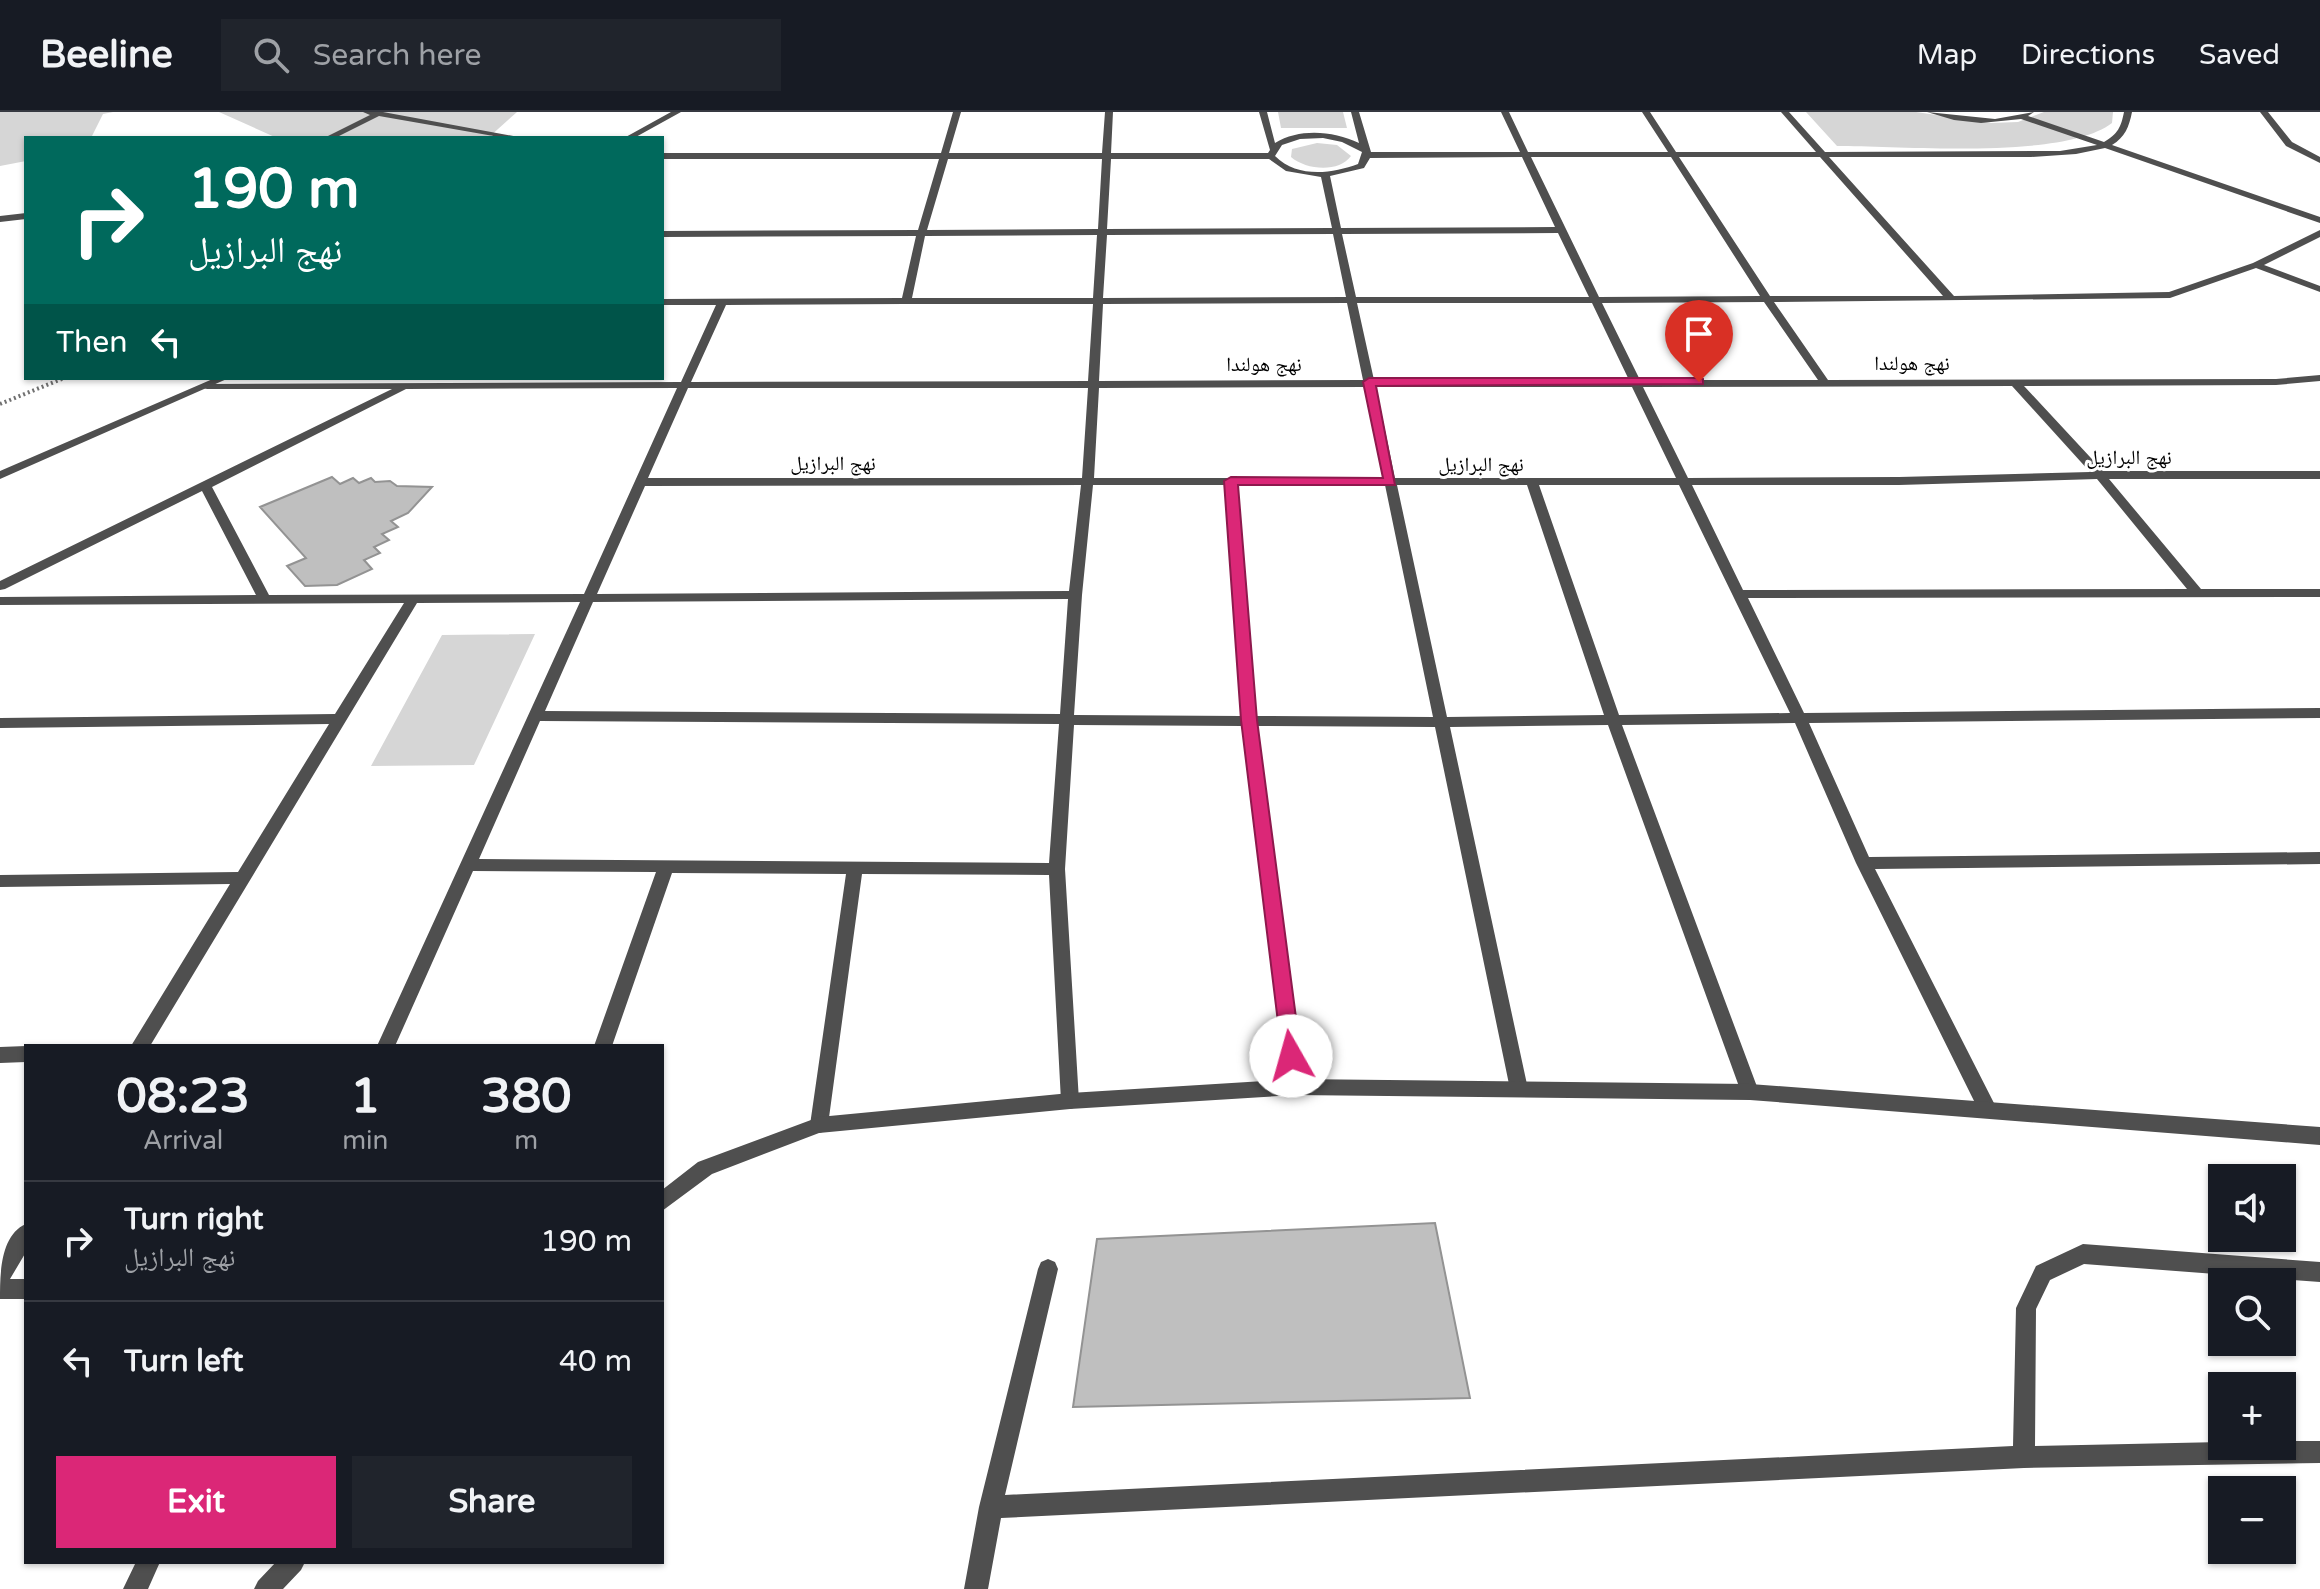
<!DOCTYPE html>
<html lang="en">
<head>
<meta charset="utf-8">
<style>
  body { margin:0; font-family:"Varela Round","Noto Naskh Arabic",sans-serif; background:#20242c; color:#f1f3f6; height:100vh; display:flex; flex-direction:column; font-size:30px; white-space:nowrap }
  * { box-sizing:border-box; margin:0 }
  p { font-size:26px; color:#9ea1a6 }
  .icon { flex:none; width:44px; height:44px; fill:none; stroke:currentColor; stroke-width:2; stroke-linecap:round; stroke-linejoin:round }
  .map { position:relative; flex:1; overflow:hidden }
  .sheet { position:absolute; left:24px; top:932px; width:640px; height:520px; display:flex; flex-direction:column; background:#171b24; border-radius:0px; box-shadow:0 2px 6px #0004 }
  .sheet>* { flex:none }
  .banner { position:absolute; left:24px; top:24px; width:640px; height:244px; border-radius:0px; box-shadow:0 2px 6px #0004; background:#00695c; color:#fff; overflow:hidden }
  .tools { position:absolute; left:2208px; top:1052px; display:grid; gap:16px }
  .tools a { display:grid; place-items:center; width:88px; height:88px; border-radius:0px; background:#171b24; box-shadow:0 2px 6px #0004; font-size:40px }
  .pin { position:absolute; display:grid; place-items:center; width:68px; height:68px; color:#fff; margin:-82px -34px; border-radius:50% 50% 50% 0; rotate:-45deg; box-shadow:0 0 8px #0007 }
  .pin .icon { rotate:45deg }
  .me { position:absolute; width:88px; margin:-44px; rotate:353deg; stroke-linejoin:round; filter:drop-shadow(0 0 6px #0008) }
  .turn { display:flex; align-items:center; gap:28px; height:168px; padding:0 32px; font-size:36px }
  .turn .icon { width:104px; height:104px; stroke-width:2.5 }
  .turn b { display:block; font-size:56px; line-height:68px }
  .then { display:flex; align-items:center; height:76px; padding:0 32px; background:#0003; gap:16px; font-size:30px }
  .eta { display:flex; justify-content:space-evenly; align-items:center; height:136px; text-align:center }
  .eta b { font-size:48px; font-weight:700; line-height:56px }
  .button { display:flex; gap:16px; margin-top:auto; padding:16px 32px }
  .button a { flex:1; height:92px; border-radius:0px; background:#db2777; color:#fff; font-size:32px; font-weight:700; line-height:92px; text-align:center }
  .button a+a { background:#20242c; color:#f1f3f6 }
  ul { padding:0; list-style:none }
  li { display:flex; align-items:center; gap:24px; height:120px; padding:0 32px; border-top:2px solid #363941 }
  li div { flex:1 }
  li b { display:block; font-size:30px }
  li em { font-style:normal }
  header { display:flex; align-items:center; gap:48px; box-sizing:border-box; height:112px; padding:0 40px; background:#171b24; border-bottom:2px solid #363941 }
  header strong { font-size:38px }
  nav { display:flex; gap:44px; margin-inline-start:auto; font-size:28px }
  .search { width:560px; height:72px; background:#20242c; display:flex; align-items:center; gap:20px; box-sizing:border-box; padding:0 28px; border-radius:0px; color:#9ea1a6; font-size:30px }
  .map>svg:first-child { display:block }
</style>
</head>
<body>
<header>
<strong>Beeline</strong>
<div class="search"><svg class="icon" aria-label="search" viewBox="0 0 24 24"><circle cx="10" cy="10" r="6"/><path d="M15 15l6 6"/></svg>Search here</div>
<nav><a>Map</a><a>Directions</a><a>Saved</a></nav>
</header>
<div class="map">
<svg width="2320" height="1477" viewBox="0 0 2320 1477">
  <rect width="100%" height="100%" fill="#fff"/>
  <path fill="#d6d6d6" d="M0,0H113L103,2L91,26H26V49L0,54Z
    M219,0H517L488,26H277Z
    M1278,0H1343L1347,16H1281Z
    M1806,0H1916L1991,11L2018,10L2044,0H2113L2112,11C2064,48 1902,34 1837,34Z
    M1317,31L1337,33L1351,44C1339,61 1306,58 1291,45L1292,37Z
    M535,522L474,653L371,654L442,523Z"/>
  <path fill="#bfbfbf" stroke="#939393" stroke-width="2" d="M332,365L340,372L353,366L359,371L371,366L375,370L390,369L397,374L432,375L408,401L391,409L398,415L382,422L389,428L374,435L380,441L364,448L372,457L337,473L305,474L287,454L306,446L260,395Z
    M1435,1111L1470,1286L1073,1295L1097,1127Z"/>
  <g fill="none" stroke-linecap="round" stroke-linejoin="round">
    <path stroke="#717171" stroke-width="4" stroke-dasharray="2 3" stroke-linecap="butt" d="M0,292L64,266"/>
    <path fill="#4f4f4f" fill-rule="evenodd" d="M2083,1132L2320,1150V1170L2084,1152L2050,1168L2036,1197L2035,1334L2222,1330V1334H2282V1329H2320V1351L2024,1356L1001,1406L988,1477H964L979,1395L1038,1157L1041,1150L1048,1147L1055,1150L1058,1157L1005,1383L2013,1334L2016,1196L2036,1154Z"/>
    <path fill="#4f4f4f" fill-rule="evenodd" d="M363,0H383L524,26H505L379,4L335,26H324L370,3Z
      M953,0H961L949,41H1102L1105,0H1113L1111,41H1268L1270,38L1259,0H1267L1275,31C1300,16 1333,19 1359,31L1351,0H1359L1371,40H1520L1501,0H1509L1528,40H1668L1642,0H1650L1676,40H1816L1781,0H1789L1825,40L2060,39L2097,33L2021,7L1981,11L1954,8L1927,0L1995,7L2034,0L2028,4L2104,30C2118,22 2121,15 2124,0H2132C2129,15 2125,25 2112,33L2320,105V111L2105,36L2076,42L2031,45H1829L1954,184L2169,180L2253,151L2320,118V125L2264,153L2320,174V180L2256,156L2170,186L1774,190L1828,268L2276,267L2320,263V269L2276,273L2024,274L2103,359H2320V367H2109L2201,477H2320V485L1748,486L1804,601L2320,596V606L1809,611L1869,745L2320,740V752L1875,757L1997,997L1995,1003L1988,1005L1981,1003L1856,751L1795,611L1622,613L1759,980L1757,986L1750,988L1743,986L1741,980L1608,613L1450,615L1528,977L1526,983L1519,985L1512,983L1510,977L1435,615L1257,614L1304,975L1302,981L1295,983L1288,981L1286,975L1242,614L1074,613L1065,757L1079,989L1077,995L1070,997L1063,995L1061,989L1049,763L862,762L828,1013L826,1019L819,1021L812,1019L810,1013L846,762L672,761L612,934H594L656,760L473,759L395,934H377L580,490L417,491L150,934H131L230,772L0,775V763L238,760L329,612L0,616V606L335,602L404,491L0,493V485L256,483L202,379L5,477L0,478V469L392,277H207L203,276V272L681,270L716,193H662V187L902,186L916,124L662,125V119L918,118L939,47H662V41H941ZM1323,26L1342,30L1362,40L1358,52C1331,62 1297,66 1275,44L1282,33L1300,27ZM1522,45L1555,115L1341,116L1330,64L1364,56L1370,46ZM1531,45H1671L1760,184L1599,185ZM1679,45H1820L1943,184H1770ZM948,47H1102L1098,117L927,118ZM1111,47H1269L1286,59L1321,65L1332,116L1107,117ZM1558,121L1589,185H1356L1342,122ZM1333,122L1346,185L1103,186L1107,123ZM1097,123L1093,186H912L925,124ZM1764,190L1818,268H1640L1602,191ZM1347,191L1363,268L1099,269L1103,192ZM1357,191H1592L1629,268H1374ZM904,192H1093L1088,269L691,270L726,193ZM2012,274L2090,360L1899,365L1688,366L1643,275ZM1365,275L1383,366H1094L1099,276ZM1376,275H1632L1676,366H1395ZM677,276L584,482L269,483L212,375L406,277ZM688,276H1088L1082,366H648ZM2097,367L2187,477L1743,478L1692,373H1899ZM1081,373L1069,479L597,482L645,374ZM1093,373H1225L1241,604L1074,603L1082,483ZM1237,373H1385L1433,605L1256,604ZM1397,373H1527L1604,603L1447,605ZM1539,373H1679L1790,601L1619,603ZM1068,487L1060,602L545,599L593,490ZM540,609L1059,612L1049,751L479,747Z
      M2260,0H2268L2292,30L2320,45V51L2286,34Z
      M26,101V107L0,110V104Z
      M26,934V950L0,951V935Z
      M26,1112V1140L10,1167H26V1187H0C0,1163 0,1123 26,1112Z
      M136,1450H160L148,1477H123Z"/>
    <path fill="#4f4f4f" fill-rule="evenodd" d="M671,0H681L634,26H624Z
      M215,266H229L0,367V359Z
      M1295,967L1750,972L2320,1015V1033L1750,988L1295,983L1070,997L819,1021L712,1062L662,1099V1078L698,1050L819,1005L1070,981Z
      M276,1450H305L301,1458L283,1477H254L258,1469Z"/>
  </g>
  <path fill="#db2777" stroke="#8e194d" stroke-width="2" d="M1699,266L1703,267V272L1376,274L1395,373H1238L1257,608L1301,944L1298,951H1283L1241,608L1224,369L1231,365L1383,366L1363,270L1369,266Z"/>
  <g text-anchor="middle" stroke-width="6" stroke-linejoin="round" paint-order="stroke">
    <g font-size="20" fill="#000" stroke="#fff">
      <text x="1912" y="258">نهج هولندا</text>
      <text x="1264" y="259">نهج هولندا</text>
      <text x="2129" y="352">نهج البرازيل</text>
      <text x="833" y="358">نهج البرازيل</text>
      <text x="1481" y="359">نهج البرازيل</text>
    </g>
  </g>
</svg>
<div class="tools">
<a><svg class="icon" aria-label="sound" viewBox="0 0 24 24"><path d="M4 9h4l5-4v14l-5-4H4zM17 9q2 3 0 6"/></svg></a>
<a><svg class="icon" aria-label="search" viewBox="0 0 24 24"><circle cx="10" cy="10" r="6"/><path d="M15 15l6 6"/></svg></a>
<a>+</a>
<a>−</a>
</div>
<div class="pin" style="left:1699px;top:270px;background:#d93025"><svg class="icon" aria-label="arrive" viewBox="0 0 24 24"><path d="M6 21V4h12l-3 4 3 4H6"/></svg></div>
<svg class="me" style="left:1291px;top:944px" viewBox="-20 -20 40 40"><circle r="19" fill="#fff"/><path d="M0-13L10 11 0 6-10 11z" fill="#db2777"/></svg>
<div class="banner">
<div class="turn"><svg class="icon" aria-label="right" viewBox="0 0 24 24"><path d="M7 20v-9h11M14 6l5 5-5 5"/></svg><div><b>190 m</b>نهج البرازيل</div></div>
<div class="then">Then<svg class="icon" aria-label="left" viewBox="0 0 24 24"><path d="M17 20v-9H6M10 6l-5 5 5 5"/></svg></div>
</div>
<section class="sheet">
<div class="eta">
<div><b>08:23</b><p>Arrival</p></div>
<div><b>1</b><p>min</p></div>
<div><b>380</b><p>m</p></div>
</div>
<ul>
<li><svg class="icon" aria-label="right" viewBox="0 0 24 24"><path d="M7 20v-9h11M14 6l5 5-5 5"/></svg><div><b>Turn right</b><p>نهج البرازيل</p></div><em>190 m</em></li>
<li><svg class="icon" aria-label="left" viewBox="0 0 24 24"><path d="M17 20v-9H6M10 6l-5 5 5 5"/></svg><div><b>Turn left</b></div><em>40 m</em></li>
</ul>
<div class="button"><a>Exit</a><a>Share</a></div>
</section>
</div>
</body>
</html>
